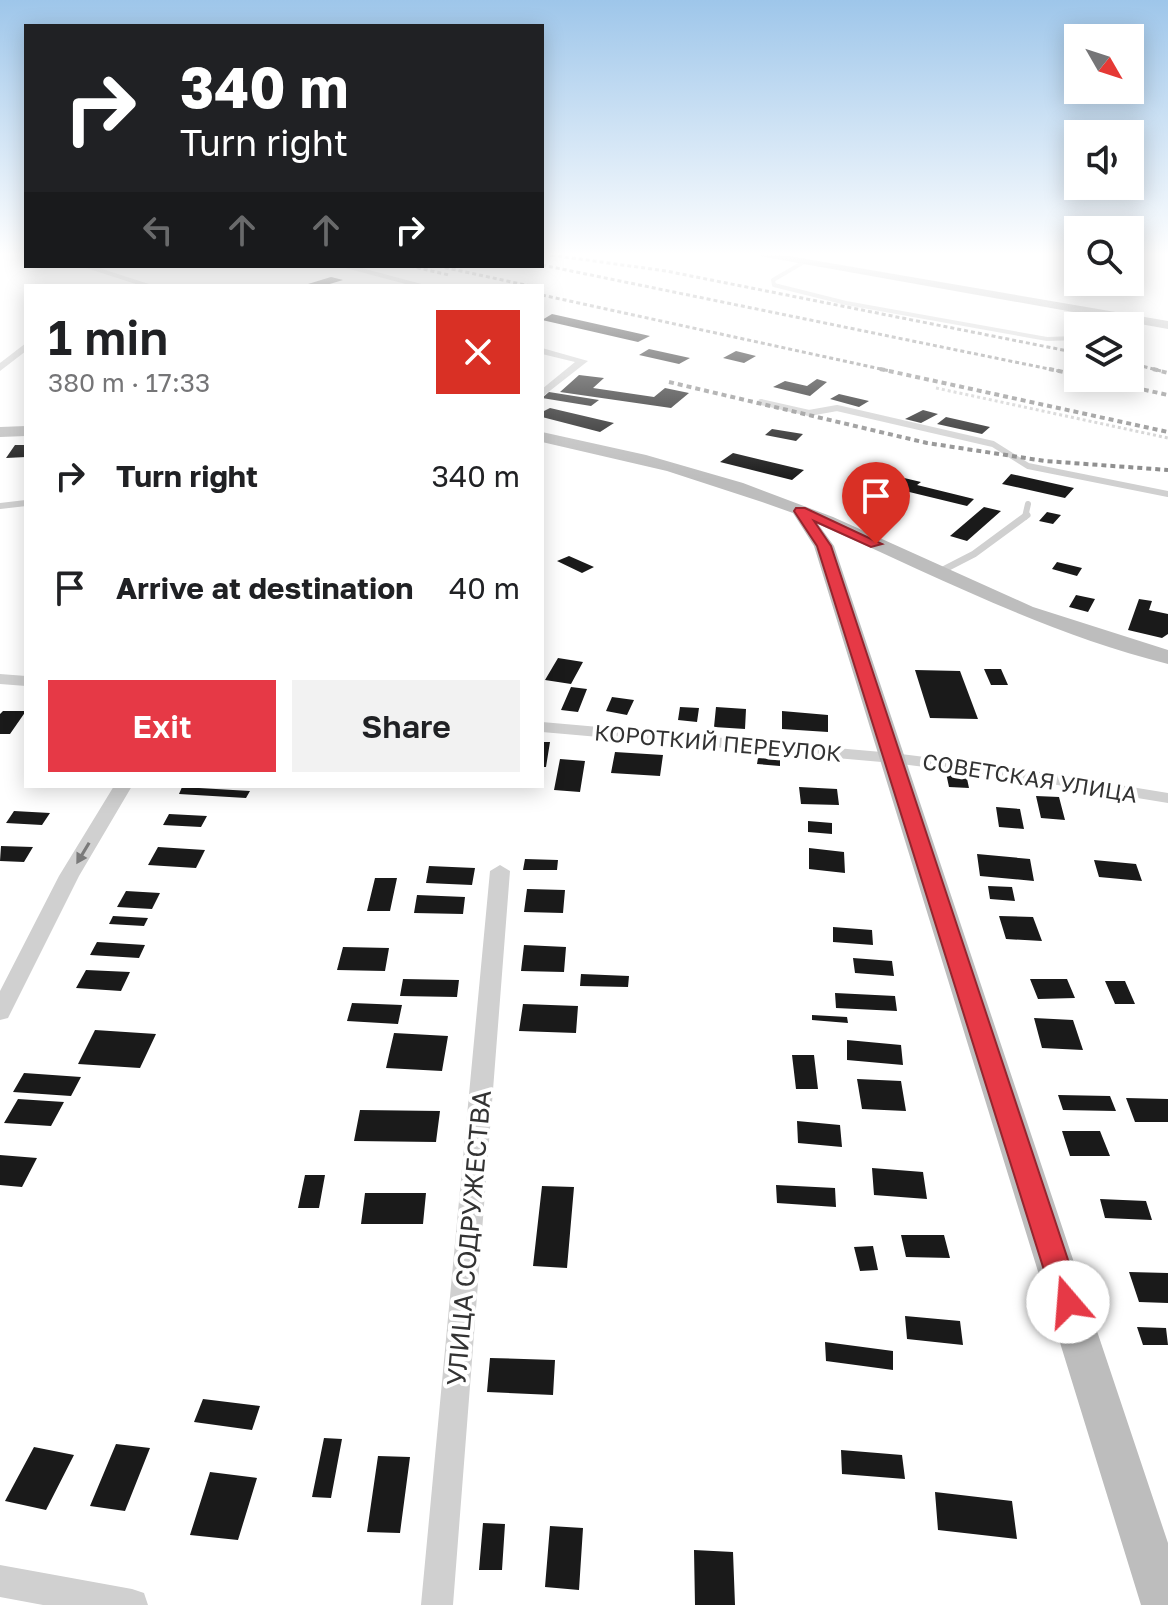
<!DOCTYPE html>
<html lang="en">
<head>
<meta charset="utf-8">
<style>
  body { margin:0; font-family:"Golos Text",sans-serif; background:#f2f2f2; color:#202124; height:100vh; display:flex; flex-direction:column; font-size:30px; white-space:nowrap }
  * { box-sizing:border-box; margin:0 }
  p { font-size:26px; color:#757577 }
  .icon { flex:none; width:44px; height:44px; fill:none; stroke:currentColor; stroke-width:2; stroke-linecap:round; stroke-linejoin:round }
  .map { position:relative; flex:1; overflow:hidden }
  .panel { position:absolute; left:24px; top:284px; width:520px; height:504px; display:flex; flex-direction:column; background:#fff; border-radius:0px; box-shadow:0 4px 20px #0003 }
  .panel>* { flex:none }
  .banner { position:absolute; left:24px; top:24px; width:520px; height:244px; border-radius:0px; box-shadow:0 4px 20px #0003; background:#202124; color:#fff; overflow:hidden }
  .needle { width:52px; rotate:129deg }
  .tools { position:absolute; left:1064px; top:24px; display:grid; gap:16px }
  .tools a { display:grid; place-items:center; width:80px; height:80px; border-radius:0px; background:#fff; box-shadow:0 4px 20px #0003; font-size:40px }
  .pin { position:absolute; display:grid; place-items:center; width:68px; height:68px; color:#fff; margin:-82px -34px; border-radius:50% 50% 50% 0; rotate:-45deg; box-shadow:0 0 8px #0007 }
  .pin .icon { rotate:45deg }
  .me { position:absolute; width:88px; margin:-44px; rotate:342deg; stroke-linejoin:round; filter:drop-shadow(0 0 6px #0008) }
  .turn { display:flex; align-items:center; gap:28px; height:168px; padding:0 24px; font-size:36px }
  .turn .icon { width:104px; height:104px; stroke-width:2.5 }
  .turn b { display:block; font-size:56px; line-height:68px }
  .lanes { display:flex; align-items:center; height:76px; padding:0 24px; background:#0003; justify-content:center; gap:40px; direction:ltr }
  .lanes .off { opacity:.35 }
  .round { display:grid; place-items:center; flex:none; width:84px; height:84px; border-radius:0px; background:#f2f2f2 }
  .summary { display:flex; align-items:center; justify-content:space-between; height:136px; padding:0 24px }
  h1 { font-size:48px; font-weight:600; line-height:60px }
  .primary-button { display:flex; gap:16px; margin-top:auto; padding:16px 24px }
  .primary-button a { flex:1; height:92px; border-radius:0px; background:#e63946; color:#fff; font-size:32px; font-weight:600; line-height:92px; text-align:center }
  .primary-button a+a { background:#f2f2f2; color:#202124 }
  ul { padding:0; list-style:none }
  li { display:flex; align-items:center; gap:24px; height:112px; padding:0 24px }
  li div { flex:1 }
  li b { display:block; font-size:30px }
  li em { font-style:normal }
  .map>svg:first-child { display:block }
</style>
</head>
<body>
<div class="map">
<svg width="1168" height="1605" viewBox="0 0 1168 1605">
  <rect width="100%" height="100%" fill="#fff"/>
  <path fill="#1a1a1a" d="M331,277L343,280L323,286L308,284Z
    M552,314L650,336L638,342L542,320Z
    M649,349L690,358L679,364L639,355Z
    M736,351L756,356L744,363L723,358Z
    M579,375L604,378L593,388L654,397L665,388L689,393L671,408L560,392Z
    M817,379L827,382L810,396L773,387L785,381L807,386Z
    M549,392L599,400L591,406L542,398Z
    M839,394L869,401L859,407L830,399Z
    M550,408L614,423L600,432L542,417V412Z
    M923,410L938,414L921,423L905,419Z
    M946,417L990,427L982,434L937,424Z
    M772,429L803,434L796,441L765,435Z
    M15,445H26V457L6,458Z
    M733,453L804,470L792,480L720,462Z
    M879,472L921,482L917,485L974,499L967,506L868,482Z
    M1011,474L1074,488L1065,498L1002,484Z
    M984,507L1001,511L967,541L950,536Z
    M1047,512L1061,515L1053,524L1039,521Z
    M569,556L594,567L582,573L557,561Z
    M1057,562L1082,568L1077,576L1052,569Z
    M1076,595L1095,599L1088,612L1069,607Z
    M1139,599L1152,601L1149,610L1168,614V634L1162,638L1128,630Z
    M558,658L583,662L571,684L545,680Z
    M984,669H1001L1008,685H991Z
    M915,670L960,671L978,719L930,718Z
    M571,687L587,689L578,712L561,710Z
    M612,697L634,700L627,715L606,711Z
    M680,707L699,708L697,722L678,720Z
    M716,707L746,709L745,729L714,727Z
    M3,711H26L10,734H0V714Z
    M782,711L828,715V732L782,729Z
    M542,742H550L546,767H542Z
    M615,752L663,755L660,776L611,773Z
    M758,758L780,760V766L757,764Z
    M560,759L585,761L580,792L554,790Z
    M946,773L966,774L969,788L949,787Z
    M182,787L250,791L246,798L179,794Z
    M799,787L837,789L839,805L801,804Z
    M1036,796L1059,797L1065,820L1041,818Z
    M996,807L1020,809L1024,829L999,827Z
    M14,811L50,813L42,825L6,823Z
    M169,814L207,816L201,827L163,825Z
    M808,821L832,823V834L808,832Z
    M1,846L33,847L24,862L0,861Z
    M158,847L205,850L196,868L148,865Z
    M809,848L844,852L845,873L809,869Z
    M977,854L1030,859L1034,881L980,876Z
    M525,859L558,860L557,870H523Z
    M1094,860L1136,864L1142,881L1099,877Z
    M429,866L475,868L472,885L426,883Z
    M375,878H397L390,911H367Z
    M988,886L1012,887L1015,901L990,899Z
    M527,889L565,890L563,913L524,912Z
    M126,891L160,893L152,909L117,907Z
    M417,895L465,897L463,914L414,913Z
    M113,916L148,918L144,926L109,924Z
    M999,916L1033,917L1042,941L1006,939Z
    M833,927L872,930L873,945L833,942Z
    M97,942L145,945L139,958L90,955Z
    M524,945L566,947L564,972L521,971Z
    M343,947L389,948L385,971L337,970Z
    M853,958L892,961L894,976L855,973Z
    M86,970L130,972L121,991L76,988Z
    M581,974L629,976L628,987L580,986Z
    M403,979L459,980L457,997L400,996Z
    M1030,979H1067L1075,998L1038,999Z
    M1105,981H1125L1135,1004H1115Z
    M835,993L895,996L897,1011L836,1008Z
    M352,1003L402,1005L398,1024L347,1021Z
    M523,1004L578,1006L576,1033L519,1031Z
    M812,1015L847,1017L848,1023L812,1020Z
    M1034,1018L1073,1020L1083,1050L1042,1048Z
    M95,1030L156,1034L140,1068L78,1064Z
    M394,1033L448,1036L442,1071L386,1068Z
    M847,1040L901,1045L903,1065L847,1060Z
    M792,1055H814L818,1089H796Z
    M24,1073L81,1077L71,1096L13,1092Z
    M857,1079L901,1081L906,1111L862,1109Z
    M1058,1095L1110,1096L1116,1111L1063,1110Z
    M1126,1098L1168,1099V1122H1135Z
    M18,1099L64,1102L51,1126L4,1123Z
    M360,1110L440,1111L436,1142L354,1141Z
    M797,1121L840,1125L842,1147L798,1143Z
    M1062,1131H1100L1110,1156H1070Z
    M0,1155L37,1158L22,1187L0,1185Z
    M872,1168L923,1172L927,1199L874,1195Z
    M305,1175H325L319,1208H298Z
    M776,1185L835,1188L836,1207L777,1203Z
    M542,1186L574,1187L567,1268L533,1266Z
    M365,1193H426L423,1224H361Z
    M1100,1199L1146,1201L1152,1220L1105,1218Z
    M901,1235H944L950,1258L906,1257Z
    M873,1246L878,1270L860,1271L854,1247Z
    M1129,1272L1168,1273V1303L1139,1302Z
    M905,1316L960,1321L963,1345L907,1339Z
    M1137,1327L1166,1328L1168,1345H1143Z
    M825,1342L893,1351V1370L826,1361Z
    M490,1358L555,1360L553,1395L487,1392Z
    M203,1399L260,1406L252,1430L194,1422Z
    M324,1438L342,1439L331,1498L312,1497Z
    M116,1444L150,1448L125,1511L90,1506Z
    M34,1447L74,1455L46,1510L5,1501Z
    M841,1450L902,1455L905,1479L842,1474Z
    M378,1456L410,1457L400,1533L367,1532Z
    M210,1472L257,1478L238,1540L190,1535Z
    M935,1492L1012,1501L1017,1539L938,1530Z
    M483,1523L505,1524L502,1570H479Z
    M550,1526L583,1528L579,1590L545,1587Z
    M694,1550L733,1552L735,1605H695Z"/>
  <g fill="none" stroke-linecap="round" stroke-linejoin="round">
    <path stroke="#cdcdcd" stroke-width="3" stroke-dasharray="3 3" stroke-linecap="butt" d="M936,388L1168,438"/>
    <path stroke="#d0d0d0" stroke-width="4" d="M804,262L773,280L774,285L846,303L1047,339L1078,338
      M346,266L421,286
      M1106,326L1124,317"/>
    <path stroke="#d0d0d0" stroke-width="6" d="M761,402L809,413L837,408L993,444L1028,466L1168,494
      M0,506L26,503
      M1025,517L1028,504"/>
    <path stroke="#d0d0d0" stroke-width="7" d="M939,572L974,554L1027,515"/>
    <path fill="#d0d0d0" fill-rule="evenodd" d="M80,266H93L155,286H142Z
      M26,343V351L0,371V363Z
      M542,348L588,361L542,397V389L575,362L542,354Z
      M0,674L26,676V686L0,684Z
      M542,722L893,753L1021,769L1168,793V803L1021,779L893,763L542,732Z
      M114,786H132L79,876L8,1018L0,1020V991L59,876Z
      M500,865L510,871L453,1605H421L490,871Z
      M0,1565L132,1589L144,1593L148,1605H43L0,1597Z"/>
    <path fill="#bdbdbd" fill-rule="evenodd" d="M754,255H783L1168,321V329Z
      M26,426V436L0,437V427Z
      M542,432L646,455L743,483L833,517L1033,607L1168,650V664C1044,633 934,575 818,524L834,546L1168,1543V1605H1141L814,546L793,513L762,502L667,471L542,442Z"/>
    <path stroke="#888" stroke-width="3" stroke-dasharray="4 3" stroke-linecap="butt" d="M551,255L666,271L1078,353
      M542,265L1059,371
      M410,266L449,275
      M438,266L530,286
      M542,295L890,371
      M1130,363L1161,371"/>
    <path stroke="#888" stroke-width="4" stroke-dasharray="5 4" stroke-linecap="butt" d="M880,369L1168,432
      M1049,369L1078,375
      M1153,369L1168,373
      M1091,378L1168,395
      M669,382L927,443L1045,461L1168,470"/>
  </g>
  <defs><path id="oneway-solid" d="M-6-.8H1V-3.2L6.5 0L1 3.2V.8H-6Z" transform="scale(2)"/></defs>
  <use fill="#7a7a7a" href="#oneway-solid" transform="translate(83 853) rotate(121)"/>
  <linearGradient id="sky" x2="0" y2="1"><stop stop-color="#9ec6ea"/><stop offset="0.53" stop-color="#fff"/><stop offset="1" stop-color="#fff" stop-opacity="0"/></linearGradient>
  <rect width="1168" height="480" fill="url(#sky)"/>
  <path fill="#e63946" stroke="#96252e" stroke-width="2" d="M796,508H805L882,544L871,547L814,521L831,546L1082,1302L1078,1311L1068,1315L1058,1311L1054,1302L817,546L794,511Z"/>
  <g text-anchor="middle" stroke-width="8" stroke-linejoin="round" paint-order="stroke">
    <g font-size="22" fill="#333" stroke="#fff">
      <text transform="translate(718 743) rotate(5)" y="8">КОРОТКИЙ ПЕРЕУЛОК</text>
      <text transform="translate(1030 778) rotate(9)" y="8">СОВЕТСКАЯ УЛИЦА</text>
    </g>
    <g font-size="26" fill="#333" stroke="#fff">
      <text transform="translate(469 1238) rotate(-85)" y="9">УЛИЦА СОДРУЖЕСТВА</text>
    </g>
  </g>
</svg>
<div class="tools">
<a><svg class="needle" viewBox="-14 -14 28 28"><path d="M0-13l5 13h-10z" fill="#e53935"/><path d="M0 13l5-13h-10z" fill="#757577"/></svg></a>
<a><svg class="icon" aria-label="sound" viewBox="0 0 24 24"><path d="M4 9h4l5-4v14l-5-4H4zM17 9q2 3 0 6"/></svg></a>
<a><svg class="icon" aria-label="search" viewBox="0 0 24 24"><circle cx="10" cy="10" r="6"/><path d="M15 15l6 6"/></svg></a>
<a><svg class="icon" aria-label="layers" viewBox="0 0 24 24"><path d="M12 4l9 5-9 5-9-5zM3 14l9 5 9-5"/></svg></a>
</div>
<div class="pin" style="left:876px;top:544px;background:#d93025"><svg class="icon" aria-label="arrive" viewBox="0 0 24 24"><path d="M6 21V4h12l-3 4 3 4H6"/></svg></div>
<svg class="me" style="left:1068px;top:1302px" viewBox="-20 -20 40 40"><circle r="19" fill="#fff"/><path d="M0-13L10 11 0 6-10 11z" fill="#e63946"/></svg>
<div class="banner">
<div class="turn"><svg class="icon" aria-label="right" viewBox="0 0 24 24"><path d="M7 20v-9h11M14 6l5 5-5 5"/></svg><div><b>340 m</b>Turn right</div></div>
<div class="lanes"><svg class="icon off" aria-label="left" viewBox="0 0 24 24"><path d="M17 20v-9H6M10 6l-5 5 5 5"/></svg><svg class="icon off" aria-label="ahead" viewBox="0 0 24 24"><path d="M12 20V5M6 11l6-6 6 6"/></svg><svg class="icon off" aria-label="ahead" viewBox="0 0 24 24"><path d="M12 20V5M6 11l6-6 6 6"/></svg><svg class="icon" aria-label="right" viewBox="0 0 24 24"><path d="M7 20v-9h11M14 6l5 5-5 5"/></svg></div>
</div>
<section class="panel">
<div class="summary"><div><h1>1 min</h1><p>380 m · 17:33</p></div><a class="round" style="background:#d93025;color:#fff"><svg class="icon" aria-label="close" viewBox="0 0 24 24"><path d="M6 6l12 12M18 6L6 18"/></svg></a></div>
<ul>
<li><svg class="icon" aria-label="right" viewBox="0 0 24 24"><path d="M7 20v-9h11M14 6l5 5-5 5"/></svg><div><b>Turn right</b></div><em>340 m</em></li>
<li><svg class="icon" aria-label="arrive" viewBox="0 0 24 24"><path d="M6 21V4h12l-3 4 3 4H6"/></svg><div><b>Arrive at destination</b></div><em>40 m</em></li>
</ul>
<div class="primary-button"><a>Exit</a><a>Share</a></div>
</section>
</div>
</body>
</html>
